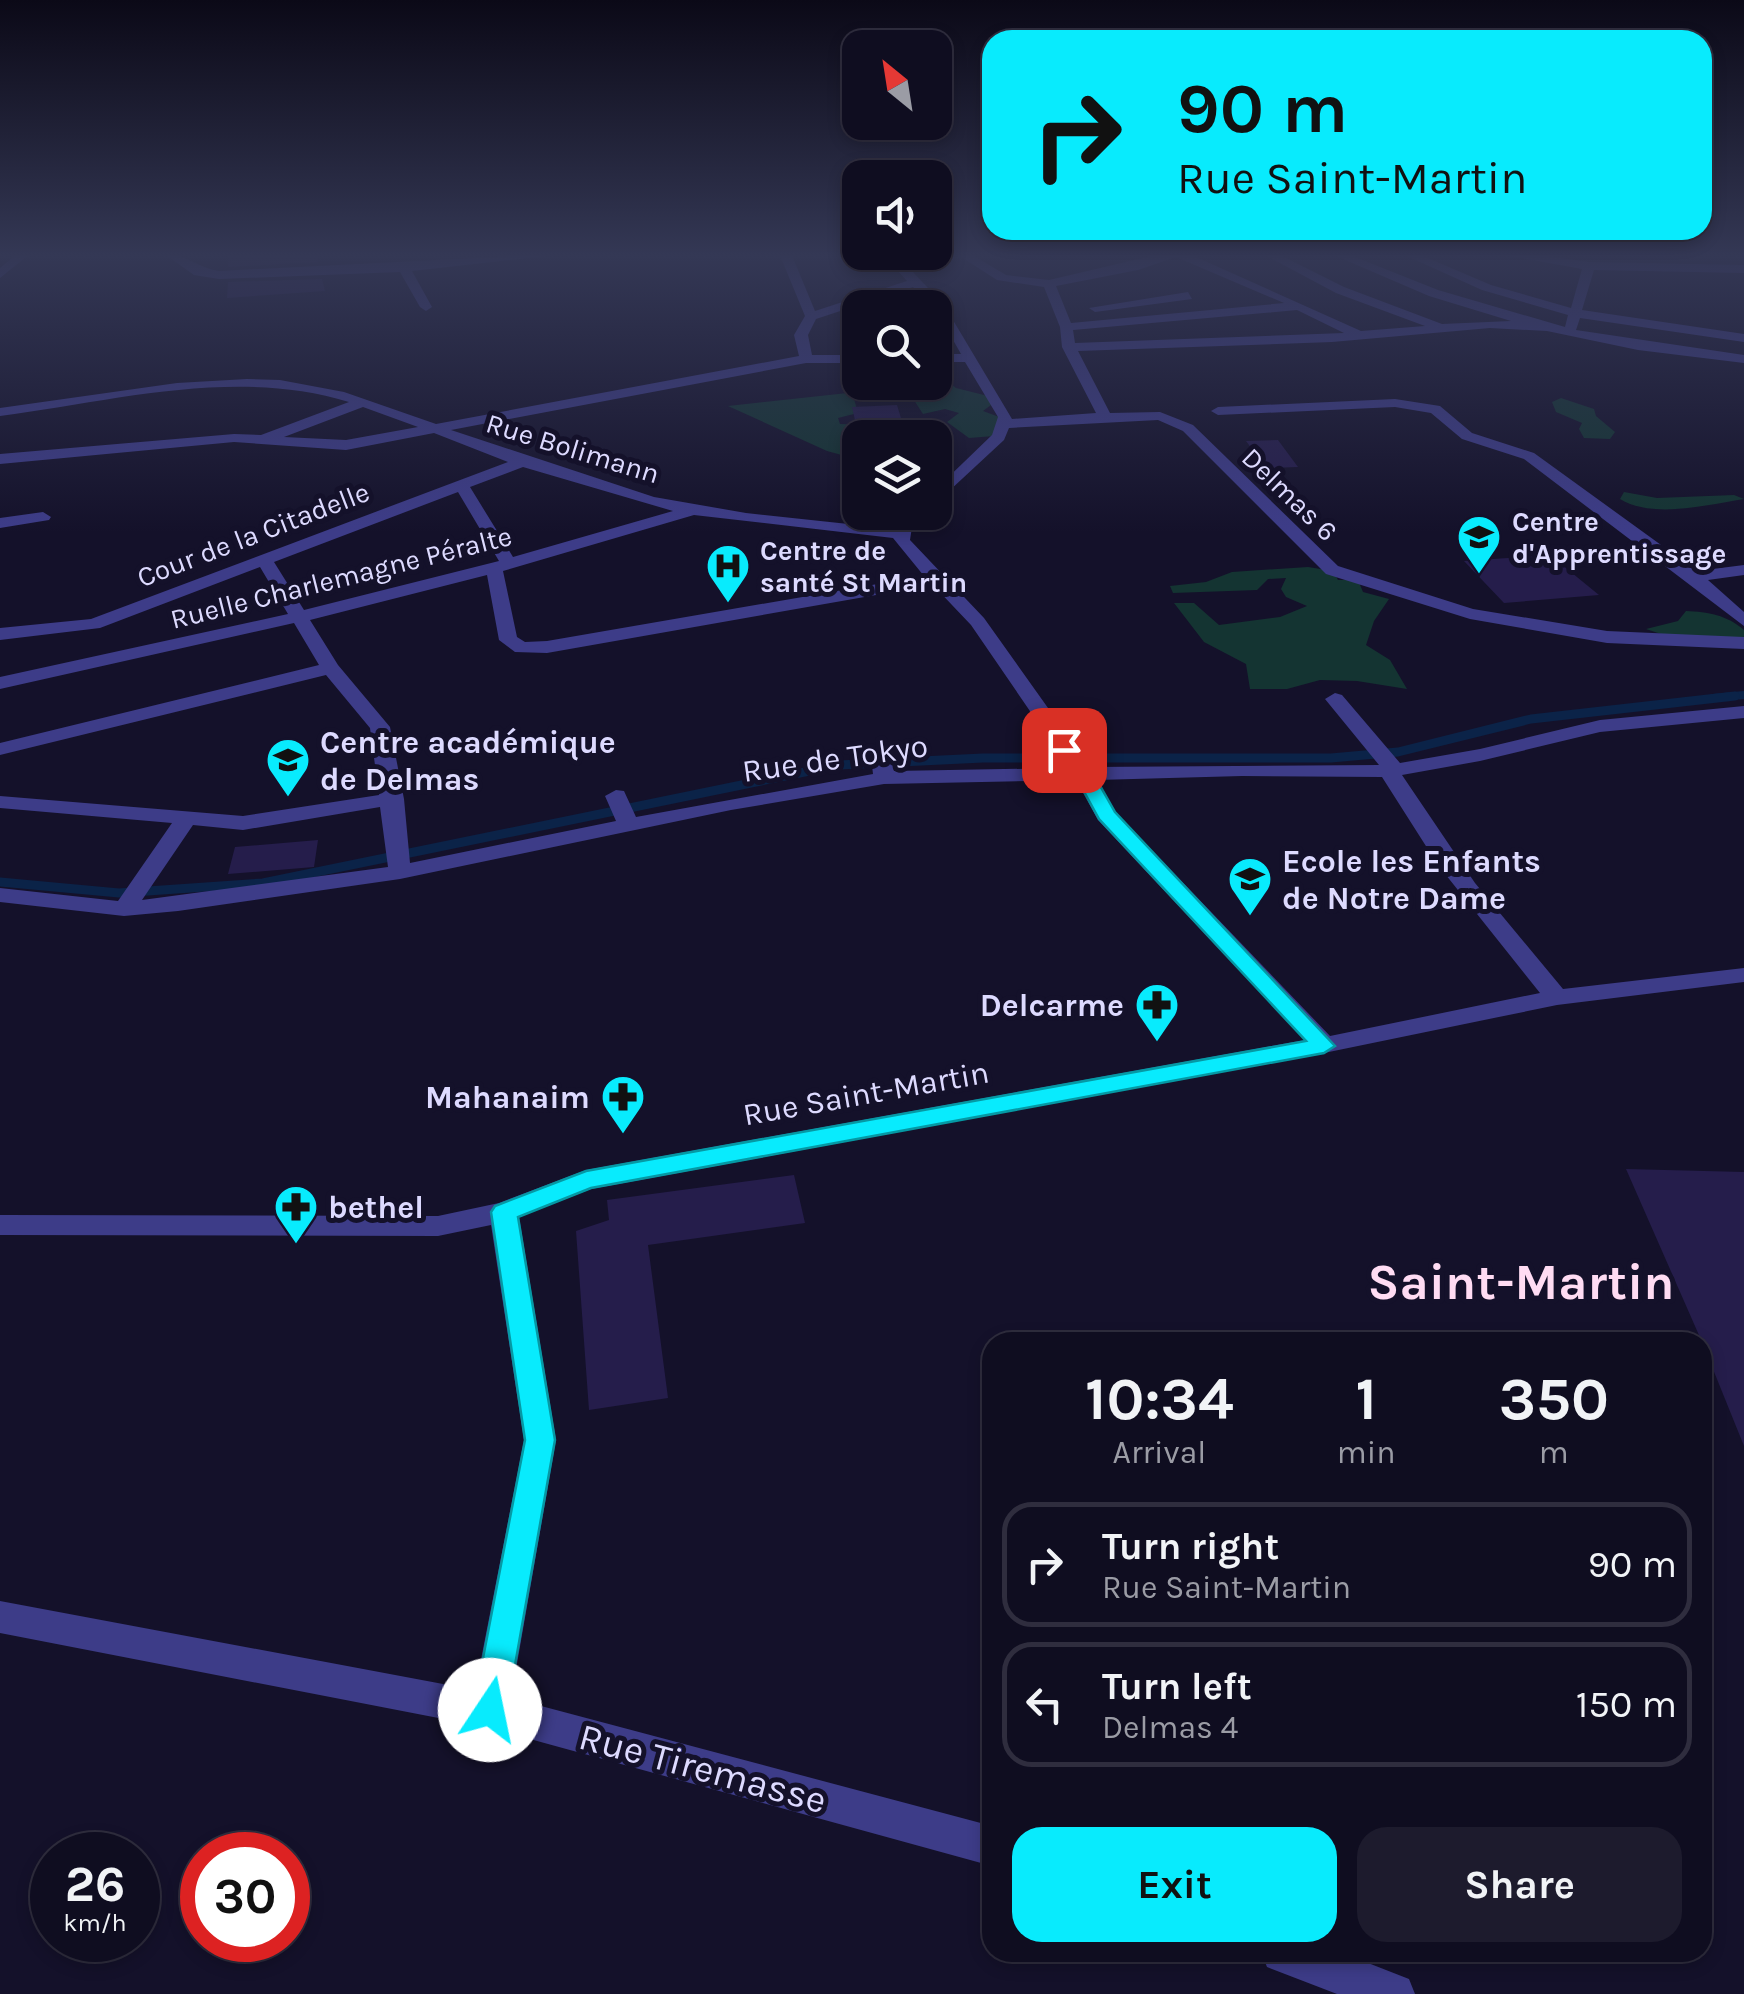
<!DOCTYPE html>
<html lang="en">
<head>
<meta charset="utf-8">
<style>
  body { margin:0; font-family:Karla,sans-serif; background:#1d1b2d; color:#f1f3f6; height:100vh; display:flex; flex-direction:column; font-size:38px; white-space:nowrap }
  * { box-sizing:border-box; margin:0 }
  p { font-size:32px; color:#9b9ca5 }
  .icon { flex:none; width:55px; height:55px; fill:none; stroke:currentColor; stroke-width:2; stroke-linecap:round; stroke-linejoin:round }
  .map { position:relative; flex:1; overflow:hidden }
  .side { position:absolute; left:982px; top:1332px; width:730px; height:630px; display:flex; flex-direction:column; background:#0f0d20; border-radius:30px; box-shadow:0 5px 15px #0003,0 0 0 2px #2f2d3e }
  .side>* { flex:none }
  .guide { position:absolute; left:982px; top:30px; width:730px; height:210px; border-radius:30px; box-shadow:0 5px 15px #0003,0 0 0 2px #2f2d3e; background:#08ebfd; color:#111; overflow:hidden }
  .needle { width:65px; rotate:330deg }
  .fabs { position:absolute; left:842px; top:30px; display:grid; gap:20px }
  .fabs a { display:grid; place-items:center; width:110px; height:110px; border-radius:20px; background:#0f0d20; box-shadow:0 5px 15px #0003,0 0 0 2px #2f2d3e; font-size:50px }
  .speed { position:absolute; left:30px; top:1832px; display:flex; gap:20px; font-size:50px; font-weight:700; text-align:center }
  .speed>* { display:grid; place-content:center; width:130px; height:130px; border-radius:50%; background:#0f0d20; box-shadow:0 5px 15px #0003,0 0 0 2px #2f2d3e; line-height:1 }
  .speed small { font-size:25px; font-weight:400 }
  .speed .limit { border:15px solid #d22; background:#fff; color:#111 }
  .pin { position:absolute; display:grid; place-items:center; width:85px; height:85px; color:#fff; margin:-42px; border-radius:20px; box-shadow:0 5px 15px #0006 }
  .me { position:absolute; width:110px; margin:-55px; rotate:11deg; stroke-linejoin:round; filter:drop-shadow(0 0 8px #0008) }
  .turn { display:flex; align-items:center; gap:35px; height:210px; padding:0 30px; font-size:45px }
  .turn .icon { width:130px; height:130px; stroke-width:2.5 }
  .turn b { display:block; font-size:70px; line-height:85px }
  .eta { display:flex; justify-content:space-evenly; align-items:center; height:170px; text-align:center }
  .eta b { font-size:60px; font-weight:700; line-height:70px }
  .action { display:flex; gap:20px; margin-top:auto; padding:20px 30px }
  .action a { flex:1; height:115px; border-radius:30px; background:#08ebfd; color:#111; font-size:40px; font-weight:700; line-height:115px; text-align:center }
  .action a+a { background:#1d1b2d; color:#f1f3f6 }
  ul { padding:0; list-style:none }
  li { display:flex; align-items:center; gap:30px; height:125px; margin:0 20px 15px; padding:0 10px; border:5px solid #2f2d3e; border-radius:30px }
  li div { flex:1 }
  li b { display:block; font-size:38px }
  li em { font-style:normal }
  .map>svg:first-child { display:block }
</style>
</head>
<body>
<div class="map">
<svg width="1744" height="1994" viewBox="0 0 1744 1994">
  <rect width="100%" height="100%" fill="#14112a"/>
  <path fill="#143432" d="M949,382L956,388L988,396L991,405L983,411L1002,418L994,436L969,438L947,422L959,413L945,409L923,414L912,397L854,399L858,413L838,418L840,424L878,425L860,438V460L827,451L728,406Z
    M1561,398L1594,409L1596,416L1615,432L1610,439L1584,438L1579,429L1582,423L1556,412L1552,402Z
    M1624,492L1657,498L1734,495L1744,499C1706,505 1653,519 1620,499Z
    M1308,567L1333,571L1338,580H1358L1363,592L1389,599L1374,621L1366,645L1390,660L1407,689L1357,681L1320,680L1287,689H1250L1246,664L1204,642L1174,603H1194L1219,625L1280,617L1307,606L1286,597L1281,589L1286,578L1268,579L1257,590L1173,593L1170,586L1206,582L1232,572Z
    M1686,611C1708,612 1727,615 1744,630V641L1667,636L1646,629L1678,621Z"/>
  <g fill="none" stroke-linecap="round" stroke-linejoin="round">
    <path stroke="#0b2348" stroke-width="8" d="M1713,698L1744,695"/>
    <path stroke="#0b2348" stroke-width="9" d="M0,882L119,893L263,883L839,765L983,758H1331L1398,752L1531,719L1735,696"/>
  </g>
  <path fill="#251d4b" d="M255,253H316L318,262L228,267V256Z
    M322,279L325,291L227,298L228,282Z
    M897,405L907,438H859L852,407Z
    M1278,440L1298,467L1266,468L1246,441Z
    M1550,555L1599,595L1504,603L1464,561Z
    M318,840L314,867L228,874L235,847Z
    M1626,1169L1744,1172V1446L1702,1342Z
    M794,1175L805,1223L648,1245L668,1398L589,1410L576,1231L609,1220L607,1200Z"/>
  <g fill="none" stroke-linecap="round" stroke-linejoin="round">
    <path fill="#3d3c88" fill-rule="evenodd" d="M18,253H31L0,278V268Z
      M163,253C184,253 198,268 219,271L574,253L412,271L432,307L426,311L420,307L400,272L219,279L194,275Z
      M779,253H791L815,311L907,281L882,253H895L944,305L1012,419L1096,413L1062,347L1060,327L1044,287L997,280L955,253H969L1006,275L1049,280L1164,253H1187L1361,331L1425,326L1336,293L1261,253H1276L1344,287L1442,324L1511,321L1429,296L1329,253H1345L1438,290L1565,327L1568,315L1482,290L1400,253H1416L1491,285L1571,308L1582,269L1493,253H1525L1589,262L1744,265V273L1594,270L1582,310L1744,334V342L1580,318L1576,330L1744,355V363L1638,350L1547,331L1490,328L1332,342L1078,351L1110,413L1160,412L1193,425L1338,566L1473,609L1607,631L1744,637V649L1607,643L1470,619L1326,574L1183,431L1158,420L1009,428L1004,440L935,504V490L992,435L998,417L965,362H935V354H961L935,308L913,287L816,319L808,335L812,355H860V363H806L451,430L654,497L746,513L895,529L909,512H927L912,527L910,540L984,618L1090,767L1379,765L1325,699L1335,693L1342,695L1400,763L1480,749L1600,720L1744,706V718L1600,732L1480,761L1402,775L1475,883L1563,989L1744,968V982L1557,1005L1324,1053L591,1189L519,1217L556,1440L511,1698L992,1826V1866L490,1728L0,1633V1601L475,1690L524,1440L491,1225L438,1236L0,1235V1215L438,1216L499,1203L586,1170L1305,1040L1098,820L1076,780L884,784L731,810L400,879L178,911L124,916L0,902V888L118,901L172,823L0,808V796L243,816L379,795L370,728L326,675L0,755V743L319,665L294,623L0,689V677L288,614L260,567L100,628L0,640V628L91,619L508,462L434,433L346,450L234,442L0,464V454L234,434L261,435L349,402C236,367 114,401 0,416V408L177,383L247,379L280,380L344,392L436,424L799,356L794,335L805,316ZM1176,257L1284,303L1071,323L1056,286L1138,270ZM1297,310L1344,333L1075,343L1073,330ZM363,407L418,427L346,440L284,437ZM523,467L673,511L513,557L470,487ZM458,492L499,561L304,610L274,562ZM694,515L893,538L924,576L547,641L525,642L517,637L503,571ZM487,575L499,640L515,652L547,653L933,585L971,625L1069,768L894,771L890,749L880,743L870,749L873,774L636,817L624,791L616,790L605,796L616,821L410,863L404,799L390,727L338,665L310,620ZM1242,776L1382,777L1438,865L1540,993L1330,1036L1115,812L1097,780ZM380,807L388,867L142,900L193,825L243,830Z
      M1188,292L1192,299L1095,312L1089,308Z
      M1395,399L1440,406L1472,433L1534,453L1697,571L1744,565V575L1708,580L1744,612V626L1524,459L1462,439L1431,413L1395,407L1218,415L1211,411L1218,407Z
      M43,512L51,517L49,520L0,528V518Z
      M1261,1952H1340L1409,1979L1415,1994H1337L1267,1967Z"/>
  </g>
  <linearGradient id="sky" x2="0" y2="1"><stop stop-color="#0b0917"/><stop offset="0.48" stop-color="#343855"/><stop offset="1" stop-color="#343855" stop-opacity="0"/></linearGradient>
  <rect width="1744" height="532" fill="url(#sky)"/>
  <path fill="#08ebfd" stroke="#0599a4" stroke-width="2.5" d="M1064,745L1086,761L1115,812L1335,1046L1324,1053L591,1188L518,1217L555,1440L507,1710L502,1721L490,1726L478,1721L473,1710L525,1440L491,1212L495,1206L586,1171L1306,1041L1099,819L1071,768L1054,750Z"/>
  <defs>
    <symbol id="school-pin" viewBox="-11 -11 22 30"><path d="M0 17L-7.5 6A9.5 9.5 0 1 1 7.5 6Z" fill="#08ebfd" stroke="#14112a"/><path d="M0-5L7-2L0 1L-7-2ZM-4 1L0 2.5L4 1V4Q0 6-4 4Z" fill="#111"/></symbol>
    <symbol id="hospital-pin" viewBox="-11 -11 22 30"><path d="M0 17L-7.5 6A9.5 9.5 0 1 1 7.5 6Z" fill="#08ebfd" stroke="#14112a"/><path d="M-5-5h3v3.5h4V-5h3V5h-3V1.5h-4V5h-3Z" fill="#111"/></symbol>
    <symbol id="pharmacy-pin" viewBox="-11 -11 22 30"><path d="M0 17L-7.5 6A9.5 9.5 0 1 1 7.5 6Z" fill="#08ebfd" stroke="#14112a"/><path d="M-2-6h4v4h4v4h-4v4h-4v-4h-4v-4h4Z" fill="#111"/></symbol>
  </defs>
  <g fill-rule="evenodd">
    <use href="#school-pin" x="1454" y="512" width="50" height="68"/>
    <use href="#hospital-pin" x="703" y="541" width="50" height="68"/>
    <use href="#school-pin" x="263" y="735" width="50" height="68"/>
    <use href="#school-pin" x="1225" y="854" width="50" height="68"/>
    <use href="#pharmacy-pin" x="1132" y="980" width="50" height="68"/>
    <use href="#pharmacy-pin" x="598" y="1072" width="50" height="68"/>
    <use href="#pharmacy-pin" x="271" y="1182" width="50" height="68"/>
  </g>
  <g text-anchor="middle" stroke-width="10" stroke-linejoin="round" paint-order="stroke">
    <g font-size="28" fill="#dddaff" stroke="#14112a">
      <text transform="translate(573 448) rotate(17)" y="10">Rue Bolimann</text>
      <text transform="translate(1290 494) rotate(44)" y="10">Delmas 6</text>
      <text transform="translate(253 534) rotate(-21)" y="10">Cour de la Citadelle</text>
      <text transform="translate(341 577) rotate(-14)" y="10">Ruelle Charlemagne Péralte</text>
    </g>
    <g font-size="28" font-weight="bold" fill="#dddaff" stroke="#14112a" text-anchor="start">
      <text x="1512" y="531">Centre<tspan x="1512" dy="32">d'Apprentissage</tspan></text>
      <text x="760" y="560">Centre de<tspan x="760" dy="32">santé St Martin</tspan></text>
    </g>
    <g font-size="32" font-weight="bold" fill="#dddaff" stroke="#14112a" text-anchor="start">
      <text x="320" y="753">Centre académique<tspan x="320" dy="37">de Delmas</tspan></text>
      <text x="1282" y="872">Ecole les Enfants<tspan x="1282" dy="37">de Notre Dame</tspan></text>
      <text x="1124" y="1016" text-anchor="end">Delcarme</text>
      <text x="590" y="1108" text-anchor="end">Mahanaim</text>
      <text x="328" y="1218">bethel</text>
    </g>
    <g font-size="32" fill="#dddaff" stroke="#14112a">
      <text transform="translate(835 758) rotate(-8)" y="11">Rue de Tokyo</text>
      <text transform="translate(866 1093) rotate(-10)" y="11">Rue Saint-Martin</text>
    </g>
    <g font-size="38" fill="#dddaff" stroke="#14112a">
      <text transform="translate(703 1768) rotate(15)" y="13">Rue Tiremasse</text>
    </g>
    <g font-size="50" font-weight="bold" fill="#ffdcf3" stroke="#14112a">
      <text x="1521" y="1299">Saint-Martin</text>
    </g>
  </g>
</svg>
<div class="fabs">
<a><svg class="needle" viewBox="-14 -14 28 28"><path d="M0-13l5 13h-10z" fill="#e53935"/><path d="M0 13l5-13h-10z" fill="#9b9ca5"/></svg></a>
<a><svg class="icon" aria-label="sound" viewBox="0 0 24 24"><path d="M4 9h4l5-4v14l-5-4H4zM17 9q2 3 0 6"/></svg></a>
<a><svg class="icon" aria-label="search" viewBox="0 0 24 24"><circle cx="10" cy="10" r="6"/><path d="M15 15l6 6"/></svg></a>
<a><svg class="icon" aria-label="layers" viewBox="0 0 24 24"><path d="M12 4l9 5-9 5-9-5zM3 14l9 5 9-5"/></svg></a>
</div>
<div class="speed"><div>26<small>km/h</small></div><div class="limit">30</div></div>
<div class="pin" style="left:1064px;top:750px;background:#d93025"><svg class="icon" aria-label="arrive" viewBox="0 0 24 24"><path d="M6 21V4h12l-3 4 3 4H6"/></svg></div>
<svg class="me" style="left:490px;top:1710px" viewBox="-20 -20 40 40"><circle r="19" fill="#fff"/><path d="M0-13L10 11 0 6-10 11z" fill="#08ebfd"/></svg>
<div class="guide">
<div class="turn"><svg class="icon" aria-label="right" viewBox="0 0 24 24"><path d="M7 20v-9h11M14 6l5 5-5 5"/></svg><div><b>90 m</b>Rue Saint-Martin</div></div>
</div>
<section class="side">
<div class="eta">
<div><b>10:34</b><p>Arrival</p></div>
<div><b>1</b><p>min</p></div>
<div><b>350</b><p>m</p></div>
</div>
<ul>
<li><svg class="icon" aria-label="right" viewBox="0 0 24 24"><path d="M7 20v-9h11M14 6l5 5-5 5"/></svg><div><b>Turn right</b><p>Rue Saint-Martin</p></div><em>90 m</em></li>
<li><svg class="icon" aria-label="left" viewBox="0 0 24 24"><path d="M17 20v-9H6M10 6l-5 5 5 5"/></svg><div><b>Turn left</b><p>Delmas 4</p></div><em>150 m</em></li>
</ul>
<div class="action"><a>Exit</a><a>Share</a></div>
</section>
</div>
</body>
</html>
